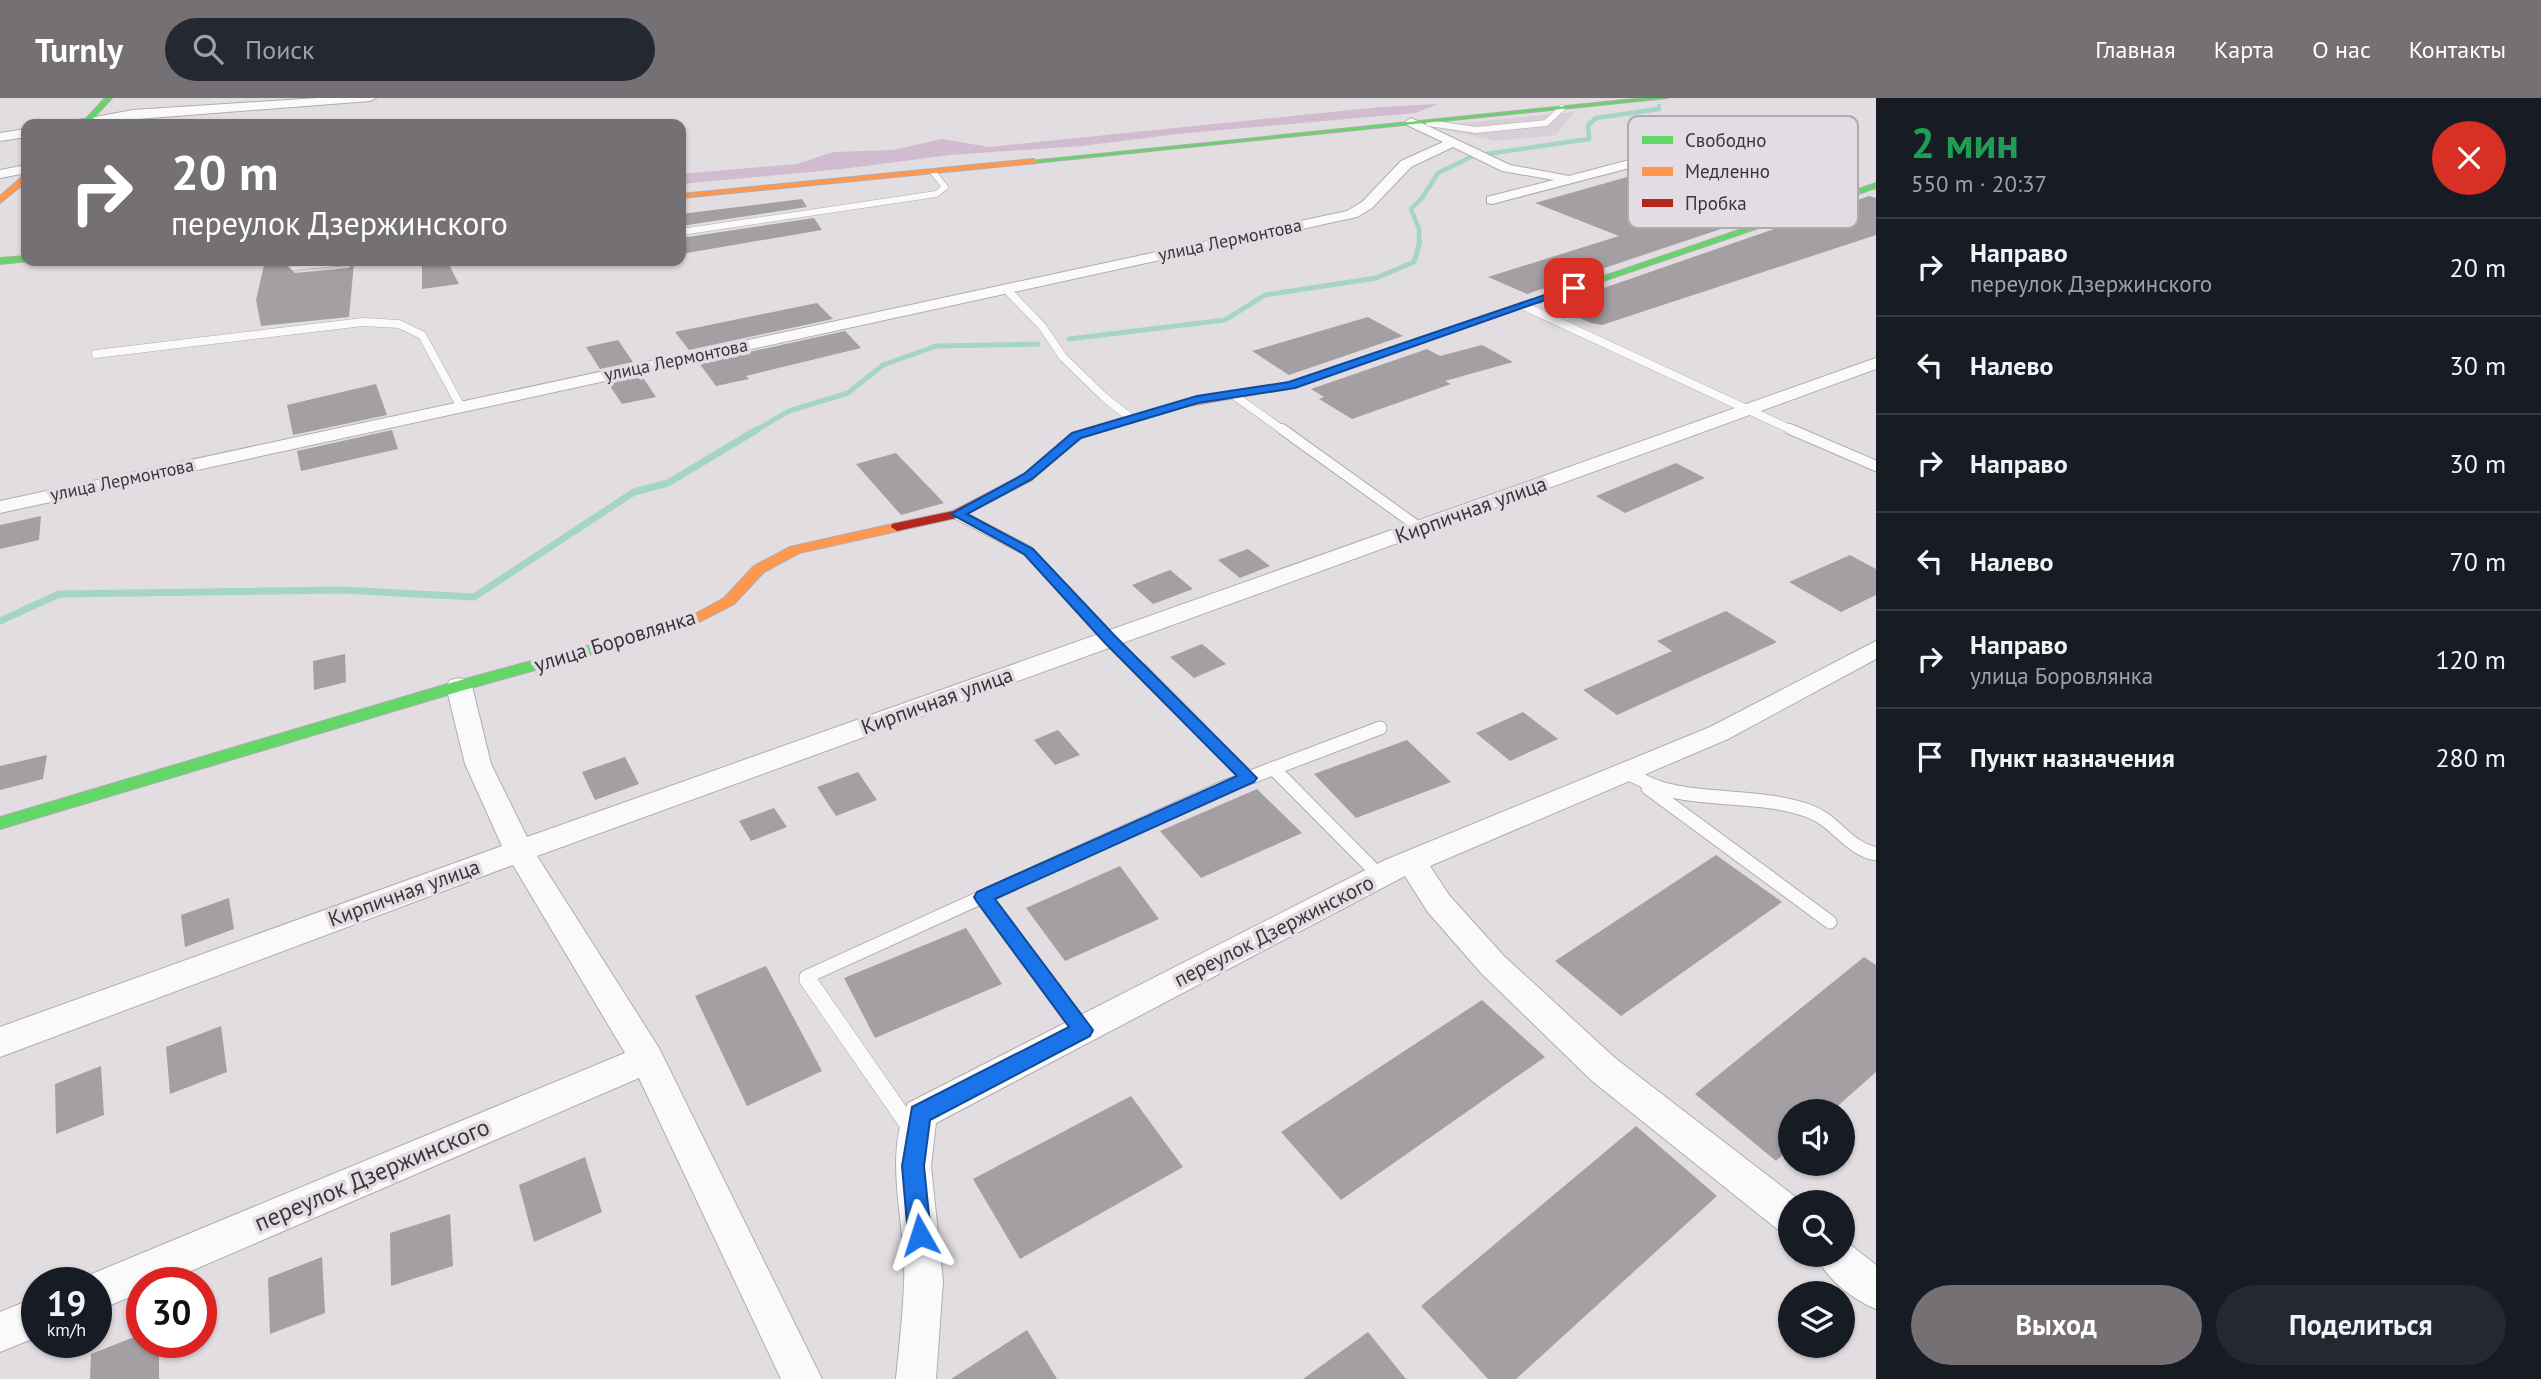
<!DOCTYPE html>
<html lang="ru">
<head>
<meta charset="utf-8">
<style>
  body { margin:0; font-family:"PT Sans",sans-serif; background:#242831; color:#f1f3f6; height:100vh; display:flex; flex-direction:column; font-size:26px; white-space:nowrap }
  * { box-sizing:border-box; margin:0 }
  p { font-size:23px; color:#9ea1a6 }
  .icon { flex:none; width:38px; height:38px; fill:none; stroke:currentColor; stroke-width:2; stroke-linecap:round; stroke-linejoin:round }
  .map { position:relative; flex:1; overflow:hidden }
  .details { display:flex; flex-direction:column; background:#171b24; width:665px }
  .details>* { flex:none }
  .top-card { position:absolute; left:21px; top:21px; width:665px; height:147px; border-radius:14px; box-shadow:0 2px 5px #0004; background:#747074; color:#fff; overflow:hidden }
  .controls { position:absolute; left:1778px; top:1001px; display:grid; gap:14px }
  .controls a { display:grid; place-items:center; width:77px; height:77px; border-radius:50%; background:#171b24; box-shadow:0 2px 5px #0004; font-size:35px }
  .speed { position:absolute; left:21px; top:1169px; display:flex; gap:14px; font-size:35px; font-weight:700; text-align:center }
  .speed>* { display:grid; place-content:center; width:91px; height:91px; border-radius:50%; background:#171b24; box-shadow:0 2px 5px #0004; line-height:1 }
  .speed small { font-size:18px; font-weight:400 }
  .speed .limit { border:10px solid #d22; background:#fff; color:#111 }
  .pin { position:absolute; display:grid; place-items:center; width:60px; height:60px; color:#fff; margin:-30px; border-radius:14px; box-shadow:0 4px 10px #0006 }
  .me { position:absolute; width:77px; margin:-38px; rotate:354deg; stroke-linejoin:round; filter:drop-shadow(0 0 5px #0008) }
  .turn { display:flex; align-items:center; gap:24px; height:147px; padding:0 35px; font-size:32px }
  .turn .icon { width:91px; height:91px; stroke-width:2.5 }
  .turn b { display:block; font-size:49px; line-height:60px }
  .round { display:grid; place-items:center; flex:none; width:74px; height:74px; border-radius:37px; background:#242831 }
  .headline { display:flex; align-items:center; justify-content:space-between; height:119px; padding:0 35px }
  h1 { font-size:42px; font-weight:800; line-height:52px; color:#1e9e55 }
  .cta { display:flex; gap:14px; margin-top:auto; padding:14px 35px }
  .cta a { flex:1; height:80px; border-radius:42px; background:#747074; color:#fff; font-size:28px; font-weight:800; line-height:80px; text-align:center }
  .cta a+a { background:#242831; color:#f1f3f6 }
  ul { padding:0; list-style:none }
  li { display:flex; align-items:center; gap:21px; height:98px; padding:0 35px; border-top:2px solid #363941 }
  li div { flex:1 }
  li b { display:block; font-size:26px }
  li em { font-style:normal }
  header { display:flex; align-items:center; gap:42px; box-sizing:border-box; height:98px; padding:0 35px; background:#747074; color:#fff }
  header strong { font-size:33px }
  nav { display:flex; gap:38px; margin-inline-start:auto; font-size:24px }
  .search { width:490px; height:63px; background:#242831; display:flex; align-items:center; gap:18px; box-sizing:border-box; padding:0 24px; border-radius:38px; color:#9ea1a6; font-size:26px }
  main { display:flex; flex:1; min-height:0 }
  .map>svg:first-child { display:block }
</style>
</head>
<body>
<header>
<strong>Turnly</strong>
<div class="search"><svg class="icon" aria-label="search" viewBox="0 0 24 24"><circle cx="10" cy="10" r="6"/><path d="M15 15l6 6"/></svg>Поиск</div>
<nav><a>Главная</a><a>Карта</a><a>О нас</a><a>Контакты</a></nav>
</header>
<main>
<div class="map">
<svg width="1876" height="1281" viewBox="0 0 1876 1281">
  <rect width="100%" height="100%" fill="#e2dde1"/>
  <path fill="#d8cfd7" d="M1574,14L1556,37L1495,43L1429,28Z"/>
  <path fill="#d0bcce" d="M1439,6L1415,15L1177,36L1082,48L950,57L842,71L681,86V76L797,66L833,54L893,52L942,41L989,49L1381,9Z"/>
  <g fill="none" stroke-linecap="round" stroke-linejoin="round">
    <path stroke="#a5d5c6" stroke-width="4.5" d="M1486,56L1589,41L1588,27L1596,20L1659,11V8
      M1419,146V131L1411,111L1422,100L1438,75L1471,59"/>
    <path stroke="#a5d5c6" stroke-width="5" d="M1069,241L1225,222L1265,197L1376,180L1414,164L1420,144
      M755,333L789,313L848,295L883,267L936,248L1038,246"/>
    <path stroke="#a5d5c6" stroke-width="7" d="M0,523L59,496L342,492L474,499L634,394L668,385L758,331"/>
  </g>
  <path fill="#a39fa2" d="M1698,59L1783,86L1809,79L1843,90L1527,196L1488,179L1619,138L1535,105Z
    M1869,98L1876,100V137L1602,227L1591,225L1552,208Z
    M802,101L807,109L681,128V116Z
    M814,120L822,132L681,156V140Z
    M265,163H290L288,169L295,175L349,170L354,164L349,219L261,228L256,202Z
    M422,163H447L459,186L422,191Z
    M817,205L833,221L689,252L675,234Z
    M1368,219L1403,238L1289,277L1252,253Z
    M845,233L861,250L746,278L749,281L716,288L699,265Z
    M618,242L633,264L600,271L586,249Z
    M1482,247L1513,264L1445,283L1451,286L1352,321L1319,301L1324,299L1311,291L1427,251L1440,258Z
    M642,278L656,299L622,306L608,285Z
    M376,286L387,317L293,337L287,307Z
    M392,332L398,351L301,373L297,353Z
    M896,355L944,405L901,417L856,366Z
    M1676,365L1705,380L1625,415L1596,398Z
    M41,418L39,442L0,451V427Z
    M1248,451L1270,468L1240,480L1218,462Z
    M1850,457L1876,471V497L1841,514L1789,484Z
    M1170,472L1193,491L1153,506L1132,487Z
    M1726,513L1777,544L1617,617L1583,592L1672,553L1657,543Z
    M1202,546L1226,566L1194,580L1170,559Z
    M345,556L346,584L314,592L313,563Z
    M1523,614L1558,641L1510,663L1476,635Z
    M1058,632L1080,657L1055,667L1034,642Z
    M1407,642L1451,684L1356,720L1314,676Z
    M47,657L43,681L0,692V668Z
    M625,659L639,686L595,702L582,674Z
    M858,674L877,702L836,718L817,689Z
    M1257,691L1302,735L1201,780L1160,733Z
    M774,710L787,729L751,743L739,723Z
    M1716,757L1782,804L1621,918L1555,863Z
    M1120,768L1159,821L1065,863L1026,810Z
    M229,800L234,831L185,849L181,817Z
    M966,830L1002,886L875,940L844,880Z
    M1864,859L1876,867V974L1832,1013H1790V1050L1776,1063L1695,996Z
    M766,868L822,973L747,1008L695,898Z
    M1482,902L1545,959L1341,1102L1281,1034Z
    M221,928L227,974L170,996L166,949Z
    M101,968L104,1017L56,1036L55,986Z
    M1131,998L1183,1069L1020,1161L973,1081Z
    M1636,1028L1717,1098L1516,1281H1488L1421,1208Z
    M585,1059L602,1114L534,1144L519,1087Z
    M450,1116L453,1168L391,1188L390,1135Z
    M322,1159L325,1215L270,1236L268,1180Z
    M1027,1232L1057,1281H951Z
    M1368,1234L1406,1281H1303Z
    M142,1236V1244H159V1281H90L91,1256Z"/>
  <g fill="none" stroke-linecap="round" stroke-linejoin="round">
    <defs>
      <path id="lane-far4" d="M1429,25L1476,32L1546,25L1562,10
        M681,134L936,96L945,89L933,74"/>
      <path id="lane-far3" d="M294,168L348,163
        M1006,191L1042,228L1063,259L1104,299L1132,321
        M1524,208L1794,333
        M96,256L363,224L399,226L422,237L461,309
        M1232,296L1284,333"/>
      <path id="lane-far2" d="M1282,331L1420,430
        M1790,331L1876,368
        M957,416L1028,453L1142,574"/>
      <path id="lane-far1" d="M1141,572L1248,680
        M1273,670L1380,778
        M1626,674C1637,680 1648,686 1660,690C1709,704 1761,696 1809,713C1836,723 1847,750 1876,756
        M1648,690L1830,824
        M983,799L1046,883
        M809,883L806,879L1222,690L1380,630"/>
      <path id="lane" d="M808,882L912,1032
        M1045,882L1083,932"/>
      <path id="street" d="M318,0H376L370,3L73,26L79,22L133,12Z
        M1411,20L1510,67L1569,78L1678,49L1684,53L1683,56L1492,106L1487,105V99L1554,82L1502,73L1453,49L1411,69L1372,110L1357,119L0,415V403L1347,113L1362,104L1401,63L1443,44L1407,27L1405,24Z
        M26,31V39L0,43V35Z
        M26,67V75L0,80V72Z
        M1876,260V271L537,758L659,950L822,1281H781L639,980L163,1185H142V1194L96,1213V1185H80L82,1180L625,955L513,767L0,959V929L502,748L465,666L446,588L450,582L459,580L468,582L472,588L491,666L527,739Z
        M1876,543V561L1728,641L1430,768L1449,797L1503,857L1615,960L1802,1104H1790V1136L1777,1131L1591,982L1481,875L1427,813L1405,778L936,1025L931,1068L943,1183L936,1281H896C899,1249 903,1217 904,1185C907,1125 882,1062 908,1005L1385,762L1710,629Z
        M1843,1141L1876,1167V1211C1853,1202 1825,1180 1816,1157H1843Z
        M37,1199V1239L0,1254V1214Z"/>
      <path id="fast" d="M105,0H112L88,26H81Z
        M1644,0H1668L1034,65L1030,63Z
        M1876,85V90L1539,205L1531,203Z
        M26,158V163H29L0,166V160Z
        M686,521L691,522L693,525L691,528L464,592L0,731V719L454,584Z"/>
      <path id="slow" d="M1034,61L1037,65L681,100V96Z
        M23,78H26V84L0,105V98Z
        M1533,201L1541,203L1295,289L1184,309L1178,306L1184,303L1289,284Z
        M897,425L902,426V432L799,455L764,474L734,506L691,528H681L679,525L724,500L754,468L790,449Z"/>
      <path id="jam" d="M1184,303L1190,306L1188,308L1081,339L1032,382L961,419L897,433L891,429L892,426L953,413L1024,376L1073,335Z"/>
    </defs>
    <use href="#lane-far4" stroke="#b0acb0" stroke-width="7"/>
    <use href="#lane-far3" stroke="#b0acb0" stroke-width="9"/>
    <use href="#lane-far2" stroke="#b0acb0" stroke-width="12"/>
    <use href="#lane-far1" stroke="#b0acb0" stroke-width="15"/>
    <use href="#lane" stroke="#b0acb0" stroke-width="18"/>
    <use href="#street" stroke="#b0acb0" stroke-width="2"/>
    <use href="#fast" stroke="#b0acb0" stroke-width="2"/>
    <use href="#slow" stroke="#b0acb0" stroke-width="2"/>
    <use href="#jam" stroke="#b0acb0" stroke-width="2"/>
    <use href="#lane-far4" stroke="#fbfafa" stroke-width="6"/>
    <use href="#lane-far3" stroke="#fbfafa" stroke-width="8"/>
    <use href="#lane-far2" stroke="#fbfafa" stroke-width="10"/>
    <use href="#lane-far1" stroke="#fbfafa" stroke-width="13"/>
    <use href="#lane" stroke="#fbfafa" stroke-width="17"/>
    <use href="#street" fill="#fbfafa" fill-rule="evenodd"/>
    <use href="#fast" fill="#63d668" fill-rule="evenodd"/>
    <use href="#slow" fill="#ff974d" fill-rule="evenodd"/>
    <use href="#jam" fill="#b3261e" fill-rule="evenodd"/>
  </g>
  <path fill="#1a73e8" stroke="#114b97" stroke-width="2" d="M1571,188L1579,190L1295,290L1198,305L1081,340L1032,381L967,416L1033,451L1115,538L1257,680L1254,684L995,801L1093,932L1090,938L930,1022L924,1068L931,1137L928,1145L920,1149L912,1145L908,1137L902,1068L912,1009L1069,929L977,804L974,799L977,794L1237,678L1105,545L1024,456L951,416L1024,376L1072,335L1197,298L1289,284Z"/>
  <g text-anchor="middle" stroke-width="7" stroke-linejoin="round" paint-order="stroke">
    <g font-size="18" fill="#393639" stroke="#e3dce2">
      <text transform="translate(1230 142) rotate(-12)" y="6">улица Лермонтова</text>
      <text transform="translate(676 262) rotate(-12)" y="6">улица Лермонтова</text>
      <text transform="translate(122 382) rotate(-12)" y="6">улица Лермонтова</text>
    </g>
    <g font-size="21" fill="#393639" stroke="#e3dce2">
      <text transform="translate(1471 412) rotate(-20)" y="7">Кирпичная улица</text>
      <text transform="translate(615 543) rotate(-17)" y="7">улица Боровлянка</text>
      <text transform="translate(937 603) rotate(-20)" y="7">Кирпичная улица</text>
      <text transform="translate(404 795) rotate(-20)" y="7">Кирпичная улица</text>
      <text transform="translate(1274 833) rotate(-27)" y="7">переулок Дзержинского</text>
    </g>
    <g font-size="24" fill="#393639" stroke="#e3dce2">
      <text transform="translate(372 1077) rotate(-23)" y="8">переулок Дзержинского</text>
    </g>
  </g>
  <rect x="1628" y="18" width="230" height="112" rx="10" fill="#e3dce2" stroke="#b0aaaf" stroke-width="2"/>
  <rect x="1642" y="38" width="31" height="8" fill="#63d668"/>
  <rect x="1642" y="69" width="31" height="9" fill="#ff974d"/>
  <rect x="1642" y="101" width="31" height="8" fill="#b3261e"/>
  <g font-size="19" fill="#393639">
    <text x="1685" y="49">Свободно</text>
    <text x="1685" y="80">Медленно</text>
    <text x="1685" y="112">Пробка</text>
  </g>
</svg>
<div class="controls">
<a><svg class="icon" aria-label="sound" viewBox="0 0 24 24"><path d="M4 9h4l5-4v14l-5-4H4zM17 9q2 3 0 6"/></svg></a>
<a><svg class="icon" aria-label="search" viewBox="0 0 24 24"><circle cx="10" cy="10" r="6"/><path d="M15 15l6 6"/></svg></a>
<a><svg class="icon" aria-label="layers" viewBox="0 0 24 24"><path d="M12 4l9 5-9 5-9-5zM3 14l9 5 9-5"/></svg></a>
</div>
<div class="speed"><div>19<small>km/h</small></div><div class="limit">30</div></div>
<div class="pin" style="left:1574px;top:190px;background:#d93025"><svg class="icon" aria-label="arrive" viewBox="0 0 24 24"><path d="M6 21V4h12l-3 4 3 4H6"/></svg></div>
<svg class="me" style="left:920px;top:1137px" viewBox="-20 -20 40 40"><path d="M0-17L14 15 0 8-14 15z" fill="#1a73e8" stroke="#fff" stroke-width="4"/></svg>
<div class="top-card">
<div class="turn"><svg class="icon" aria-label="right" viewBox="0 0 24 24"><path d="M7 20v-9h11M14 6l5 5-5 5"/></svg><div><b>20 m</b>переулок Дзержинского</div></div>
</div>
</div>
<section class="details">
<div class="headline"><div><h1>2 мин</h1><p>550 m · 20:37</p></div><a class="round" style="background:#d93025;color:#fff"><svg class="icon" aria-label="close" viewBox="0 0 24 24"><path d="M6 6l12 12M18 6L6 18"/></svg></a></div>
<ul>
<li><svg class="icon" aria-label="right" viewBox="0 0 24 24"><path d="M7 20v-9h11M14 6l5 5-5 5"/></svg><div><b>Направо</b><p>переулок Дзержинского</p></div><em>20 m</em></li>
<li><svg class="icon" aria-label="left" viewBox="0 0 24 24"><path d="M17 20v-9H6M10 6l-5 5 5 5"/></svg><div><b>Налево</b></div><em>30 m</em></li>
<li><svg class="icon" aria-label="right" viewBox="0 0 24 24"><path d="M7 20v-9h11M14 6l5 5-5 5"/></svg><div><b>Направо</b></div><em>30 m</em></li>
<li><svg class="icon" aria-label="left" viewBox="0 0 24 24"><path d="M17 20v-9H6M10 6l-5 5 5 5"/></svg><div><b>Налево</b></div><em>70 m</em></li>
<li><svg class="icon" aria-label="right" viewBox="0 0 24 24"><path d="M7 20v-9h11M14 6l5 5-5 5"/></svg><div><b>Направо</b><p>улица Боровлянка</p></div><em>120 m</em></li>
<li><svg class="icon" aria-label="arrive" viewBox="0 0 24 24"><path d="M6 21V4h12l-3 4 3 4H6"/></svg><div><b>Пункт назначения</b></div><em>280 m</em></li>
</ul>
<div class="cta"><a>Выход</a><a>Поделиться</a></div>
</section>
</main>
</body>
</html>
